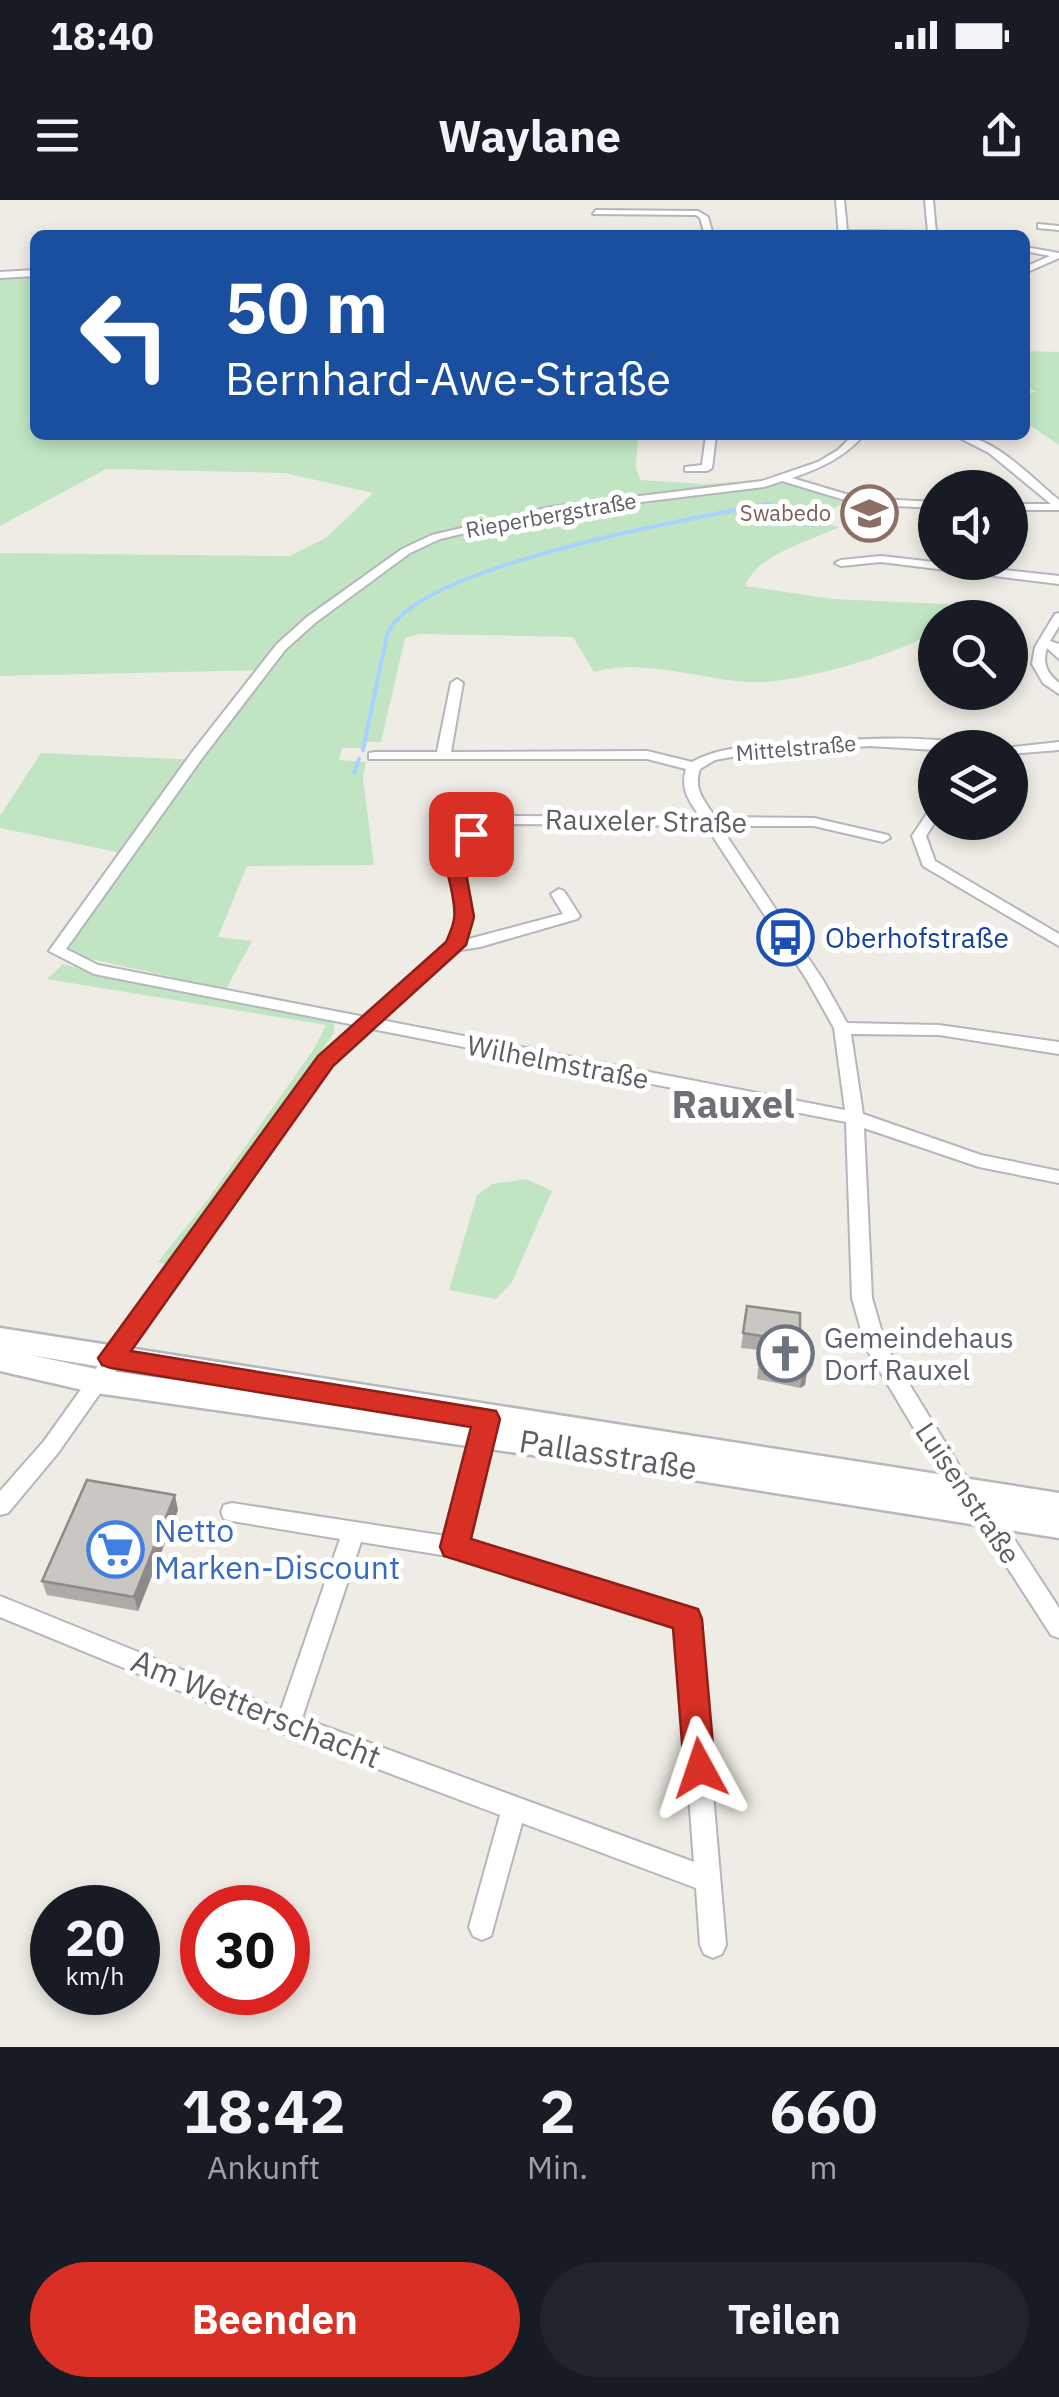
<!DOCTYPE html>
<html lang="de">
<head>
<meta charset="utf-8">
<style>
  body { margin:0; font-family:"IBM Plex Sans",sans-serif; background:#20242c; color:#f1f3f6; height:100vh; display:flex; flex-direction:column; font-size:38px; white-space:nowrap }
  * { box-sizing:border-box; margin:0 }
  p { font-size:32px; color:#9ea1a6 }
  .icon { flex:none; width:55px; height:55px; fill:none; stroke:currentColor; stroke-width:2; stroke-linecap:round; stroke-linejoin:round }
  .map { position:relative; height:1847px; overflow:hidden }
  .details { display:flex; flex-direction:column; background:#171b24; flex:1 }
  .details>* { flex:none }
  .hud { position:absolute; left:30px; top:30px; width:1000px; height:210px; border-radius:15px; box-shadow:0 5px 15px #0003; background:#1a4fa0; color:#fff; overflow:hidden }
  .buttons { position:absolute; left:918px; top:270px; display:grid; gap:20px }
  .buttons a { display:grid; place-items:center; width:110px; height:110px; border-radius:50%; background:#171b24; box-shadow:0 5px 15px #0003; font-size:50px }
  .speed { position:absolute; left:30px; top:1685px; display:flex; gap:20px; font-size:50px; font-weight:700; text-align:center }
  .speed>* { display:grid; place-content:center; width:130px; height:130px; border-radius:50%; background:#171b24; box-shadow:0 5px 15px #0003; line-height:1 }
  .speed small { font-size:25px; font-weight:400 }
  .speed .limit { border:15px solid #d22; background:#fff; color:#111 }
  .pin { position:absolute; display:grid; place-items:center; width:85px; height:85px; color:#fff; margin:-42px; border-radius:20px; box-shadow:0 5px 15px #0006 }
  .me { position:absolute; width:110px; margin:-55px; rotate:355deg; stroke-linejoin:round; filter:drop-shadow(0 0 8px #0008) }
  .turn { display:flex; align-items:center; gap:35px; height:210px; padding:0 30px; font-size:45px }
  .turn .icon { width:130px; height:130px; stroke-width:2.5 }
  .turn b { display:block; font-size:70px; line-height:85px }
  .eta { display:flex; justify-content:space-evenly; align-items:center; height:170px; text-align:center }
  .eta b { font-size:60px; font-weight:700; line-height:70px }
  .primary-button { display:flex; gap:20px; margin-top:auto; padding:20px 30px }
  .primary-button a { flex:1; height:115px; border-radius:60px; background:#d93025; color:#fff; font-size:40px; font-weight:700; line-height:115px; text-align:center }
  .primary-button a+a { background:#20242c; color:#f1f3f6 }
  .status { display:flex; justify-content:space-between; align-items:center; height:70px; padding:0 50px; background:#171b24; direction:ltr }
  .status svg { height:28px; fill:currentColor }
  header { display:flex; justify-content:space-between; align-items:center; height:130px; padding:0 30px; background:#171b24; font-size:45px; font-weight:700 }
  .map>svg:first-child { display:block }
</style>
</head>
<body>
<div class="status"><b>18:40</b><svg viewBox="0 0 49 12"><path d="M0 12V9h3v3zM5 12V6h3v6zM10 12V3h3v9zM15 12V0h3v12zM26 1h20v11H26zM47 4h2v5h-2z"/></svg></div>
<header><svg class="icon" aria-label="menu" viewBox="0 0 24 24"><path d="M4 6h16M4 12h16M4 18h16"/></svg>Waylane<svg class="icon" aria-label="share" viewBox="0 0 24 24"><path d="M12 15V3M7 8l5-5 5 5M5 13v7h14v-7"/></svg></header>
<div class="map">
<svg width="1059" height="1847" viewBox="0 0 1059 1847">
  <rect width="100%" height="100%" fill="#eeece4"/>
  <path fill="#c1e5c2" d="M35,73V235L638,237L636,267L640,280L705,284L762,280L809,289L843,303L811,321L839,327C811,341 757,354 745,386L833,399L990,406L964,417L935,418V432C896,455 793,485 748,482C698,479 642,458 594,472L573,437L420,434L405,438L381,542H366L365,548H342L339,560L366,562L363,577L374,665L247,666L218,737L252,741L226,789L86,758L68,748L132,655L0,628V616L41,553L201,560L266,470L0,476V353L290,356L327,337L373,293L285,273L106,269L0,326V75Z
    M1025,151L1059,152V245L1025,222V194L1036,192L1025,185Z
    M63,764L95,773L329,818L334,824V833L221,994L165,1064L158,1062L206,1002L314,849L326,825L47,779Z
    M526,979L552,991L512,1082L496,1099L449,1090L477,995L492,984Z"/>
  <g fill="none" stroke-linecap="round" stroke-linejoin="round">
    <path stroke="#a5d3fd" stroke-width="4" d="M363,550L387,435C414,365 695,319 770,303
      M354,573L359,559"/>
    <defs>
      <path id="street" d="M836,0H844L847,31L928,32L925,0H933L936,33L940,35H839Z
        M596,10L698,11L708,17L713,35H705L700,18L696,15L593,14Z
        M1038,24L1059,26V30L1038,28Z
        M1025,47L1059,53V58L1025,73V67L1050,56L1025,51Z
        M35,70V76L0,78V72Z
        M706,235H716L712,268L707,271H685V267L702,265Z
        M853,235H864C843,258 821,268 792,278L859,298L935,302V308L858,304L782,281L764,287L551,313L440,339L410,353L315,423L285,450L203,557L66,749L98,765L365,817L449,743L457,717L447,656L449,647L485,621L513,616L700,617C689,600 680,590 686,569L647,559H369V553L374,552H437L451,483L457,479L463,483L451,552L647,551L692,562C722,545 758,547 791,544C853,539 917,534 979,545L980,548H935V550L870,546L731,557L715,560L700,569C693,590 704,600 715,617L814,618L888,635L890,638L883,642L814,626H720L823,780L847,823L939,825L1059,842V854L939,835L851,834L863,914L981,955L1059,971V983L979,967L864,928L872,1098L886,1146L971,1285L1007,1328L1059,1408V1438L1051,1435L991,1342L955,1297L866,1148L852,1098L846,922L372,829L331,865L58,1253L8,1313L0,1315V1291L44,1241L319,857L355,825L94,774L49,751L193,551L277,444L307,417L402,349L432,335L551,307L762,281L818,262L838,250ZM513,624L706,626L807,780L834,828L845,910L381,820L460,750L480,747L577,719L580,716L564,691L559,689L551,694L563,714L465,740L473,717L461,656L463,649L494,628Z
        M954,235C994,235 1029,276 1059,300V310H1010V304H1051L989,253Z
        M881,356L1059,376V384L881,362L841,366L835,363L841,360Z
        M1059,413V426L1050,441L1059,444V459L1047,448C1042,464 1047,473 1059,483V494L1043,483L1032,464L1035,447L1055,414Z
        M1059,542V550L1010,554V548H1005Z
        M935,608V622L926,636L935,661L1059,734V746L923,666L912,636L930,609Z
        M485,1217L492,1220L495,1226L466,1341L687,1409L695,1412L698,1419L726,1745L722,1754L713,1758L704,1754L700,1745L696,1688L522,1623L491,1736L482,1740L473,1736L469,1727L500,1615L280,1532L0,1417V1396L281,1510L340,1339L232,1321L224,1319L221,1312L224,1305L232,1303L446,1336L475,1226L478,1220ZM361,1342L454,1357L676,1426L694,1662L302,1518Z"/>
      <path id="secondary" d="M0,1128L1059,1293V1338L567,1260L96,1193L0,1171ZM30,1155L217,1186L96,1169Z"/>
    </defs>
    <use href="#street" stroke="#b4b6bb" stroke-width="4"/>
    <use href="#secondary" stroke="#b5b8be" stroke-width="5"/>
    <use href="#street" fill="#fff" fill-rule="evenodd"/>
    <use href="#secondary" fill="#fff" fill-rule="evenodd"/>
  </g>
  <path fill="#aeaaa6" d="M747,1106L800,1139L807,1170L805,1185L800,1188L757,1179L760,1150L741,1148Z
    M178,1310L138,1411L47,1395L42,1381Z"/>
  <path fill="#8d8b87" d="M807,1170L805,1185L800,1188L802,1174Z
    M175,1295L178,1310L138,1411L134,1397Z"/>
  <path fill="#cac6c1" stroke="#8d8b87" stroke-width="2.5" d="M747,1106L800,1113V1139L807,1140L809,1154L807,1170L802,1174L759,1164L762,1136L743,1133Z
    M87,1280L175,1295L134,1397L42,1381Z"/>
  <path fill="#d93025" stroke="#8d1f18" stroke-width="2.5" d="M471,629L481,634L463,656L474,717L466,745L333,866L131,1151L496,1211L500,1219L471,1339L698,1409L702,1419L715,1568L711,1579L700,1584L688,1579L684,1568L673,1428L444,1356L440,1347L471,1227L111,1168L102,1165L98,1158L318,856L446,742C449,735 453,727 454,719C459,686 424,644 471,629Z"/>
  <defs>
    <symbol id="school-ring" viewBox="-11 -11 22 22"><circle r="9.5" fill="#fff" stroke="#8d6e63" stroke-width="1.5"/><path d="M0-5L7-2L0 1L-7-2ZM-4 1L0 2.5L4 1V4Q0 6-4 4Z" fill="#8d6e63"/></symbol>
    <symbol id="bus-ring" viewBox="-11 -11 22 22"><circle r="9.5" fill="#fff" stroke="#1a4fb4" stroke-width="1.5"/><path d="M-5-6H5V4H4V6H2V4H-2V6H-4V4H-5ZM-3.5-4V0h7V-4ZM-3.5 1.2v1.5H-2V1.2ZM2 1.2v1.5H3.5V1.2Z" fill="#1a4fb4"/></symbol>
    <symbol id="church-ring" viewBox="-11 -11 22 22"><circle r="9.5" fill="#fff" stroke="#6b7280" stroke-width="1.5"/><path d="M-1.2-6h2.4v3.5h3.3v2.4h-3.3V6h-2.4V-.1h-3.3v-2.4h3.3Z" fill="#6b7280"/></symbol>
    <symbol id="supermarket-ring" viewBox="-11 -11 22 22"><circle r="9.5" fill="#fff" stroke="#3f7fe0" stroke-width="1.5"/><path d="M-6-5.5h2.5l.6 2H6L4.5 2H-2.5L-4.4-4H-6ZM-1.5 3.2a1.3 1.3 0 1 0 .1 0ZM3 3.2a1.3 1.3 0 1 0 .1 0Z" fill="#3f7fe0"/></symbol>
  </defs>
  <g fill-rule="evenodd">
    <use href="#school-ring" x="838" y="282" width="63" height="63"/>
    <use href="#bus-ring" x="754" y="706" width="63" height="63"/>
    <use href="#church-ring" x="754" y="1122" width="63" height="63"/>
    <use href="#supermarket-ring" x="84" y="1318" width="63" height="63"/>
  </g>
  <g text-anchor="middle" stroke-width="10" stroke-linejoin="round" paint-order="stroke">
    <g font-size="22" fill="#785e54" stroke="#fff" text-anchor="end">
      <text x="831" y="321">Swabedo</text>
    </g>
    <g font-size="22" fill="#5c5f64" stroke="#fff">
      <text transform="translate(551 315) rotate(-10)" y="8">Rieperbergstraße</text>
      <text transform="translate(796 548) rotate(-5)" y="8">Mittelstraße</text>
    </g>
    <g font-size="28" fill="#5c5f64" stroke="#fff">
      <text transform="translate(646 621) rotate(1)" y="10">Rauxeler Straße</text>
      <text transform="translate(558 862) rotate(11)" y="10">Wilhelmstraße</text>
      <text transform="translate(968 1293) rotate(56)" y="10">Luisenstraße</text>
    </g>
    <g font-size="28" fill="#164399" stroke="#fff" text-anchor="start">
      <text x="825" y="748">Oberhofstraße</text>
    </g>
    <g font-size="28" fill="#5b616d" stroke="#fff" text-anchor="start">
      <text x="824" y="1148">Gemeindehaus<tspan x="824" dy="32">Dorf Rauxel</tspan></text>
    </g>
    <g font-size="32" fill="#5c5f64" stroke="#fff">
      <text transform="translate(608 1255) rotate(9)" y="11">Pallasstraße</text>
      <text transform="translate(256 1509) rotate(22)" y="11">Am Wetterschacht</text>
    </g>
    <g font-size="32" fill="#366cbe" stroke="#fff" text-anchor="start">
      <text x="154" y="1342">Netto<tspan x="154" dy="37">Marken-Discount</tspan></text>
    </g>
    <g font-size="38" font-weight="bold" fill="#6d7176" stroke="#fff">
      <text x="733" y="918">Rauxel</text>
    </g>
  </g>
</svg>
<div class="buttons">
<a><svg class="icon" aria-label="sound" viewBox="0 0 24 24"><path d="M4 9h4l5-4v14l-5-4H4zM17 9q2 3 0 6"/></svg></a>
<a><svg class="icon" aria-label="search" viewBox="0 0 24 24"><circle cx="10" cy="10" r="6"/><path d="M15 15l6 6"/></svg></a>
<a><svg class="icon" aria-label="layers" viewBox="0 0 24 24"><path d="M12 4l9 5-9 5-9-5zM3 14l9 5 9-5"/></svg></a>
</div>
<div class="speed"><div>20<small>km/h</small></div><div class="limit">30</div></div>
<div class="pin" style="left:471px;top:634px;background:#d93025"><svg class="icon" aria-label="arrive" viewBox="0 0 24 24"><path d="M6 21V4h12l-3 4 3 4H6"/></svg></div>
<svg class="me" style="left:700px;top:1568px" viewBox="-20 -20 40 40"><path d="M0-17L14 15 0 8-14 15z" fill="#d93025" stroke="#fff" stroke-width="4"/></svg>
<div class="hud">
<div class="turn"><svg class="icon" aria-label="left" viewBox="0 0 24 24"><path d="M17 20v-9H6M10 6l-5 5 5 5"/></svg><div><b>50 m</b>Bernhard-Awe-Straße</div></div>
</div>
</div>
<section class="details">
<div class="eta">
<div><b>18:42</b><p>Ankunft</p></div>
<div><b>2</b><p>Min.</p></div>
<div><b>660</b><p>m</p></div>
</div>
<div class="primary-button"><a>Beenden</a><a>Teilen</a></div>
</section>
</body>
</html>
